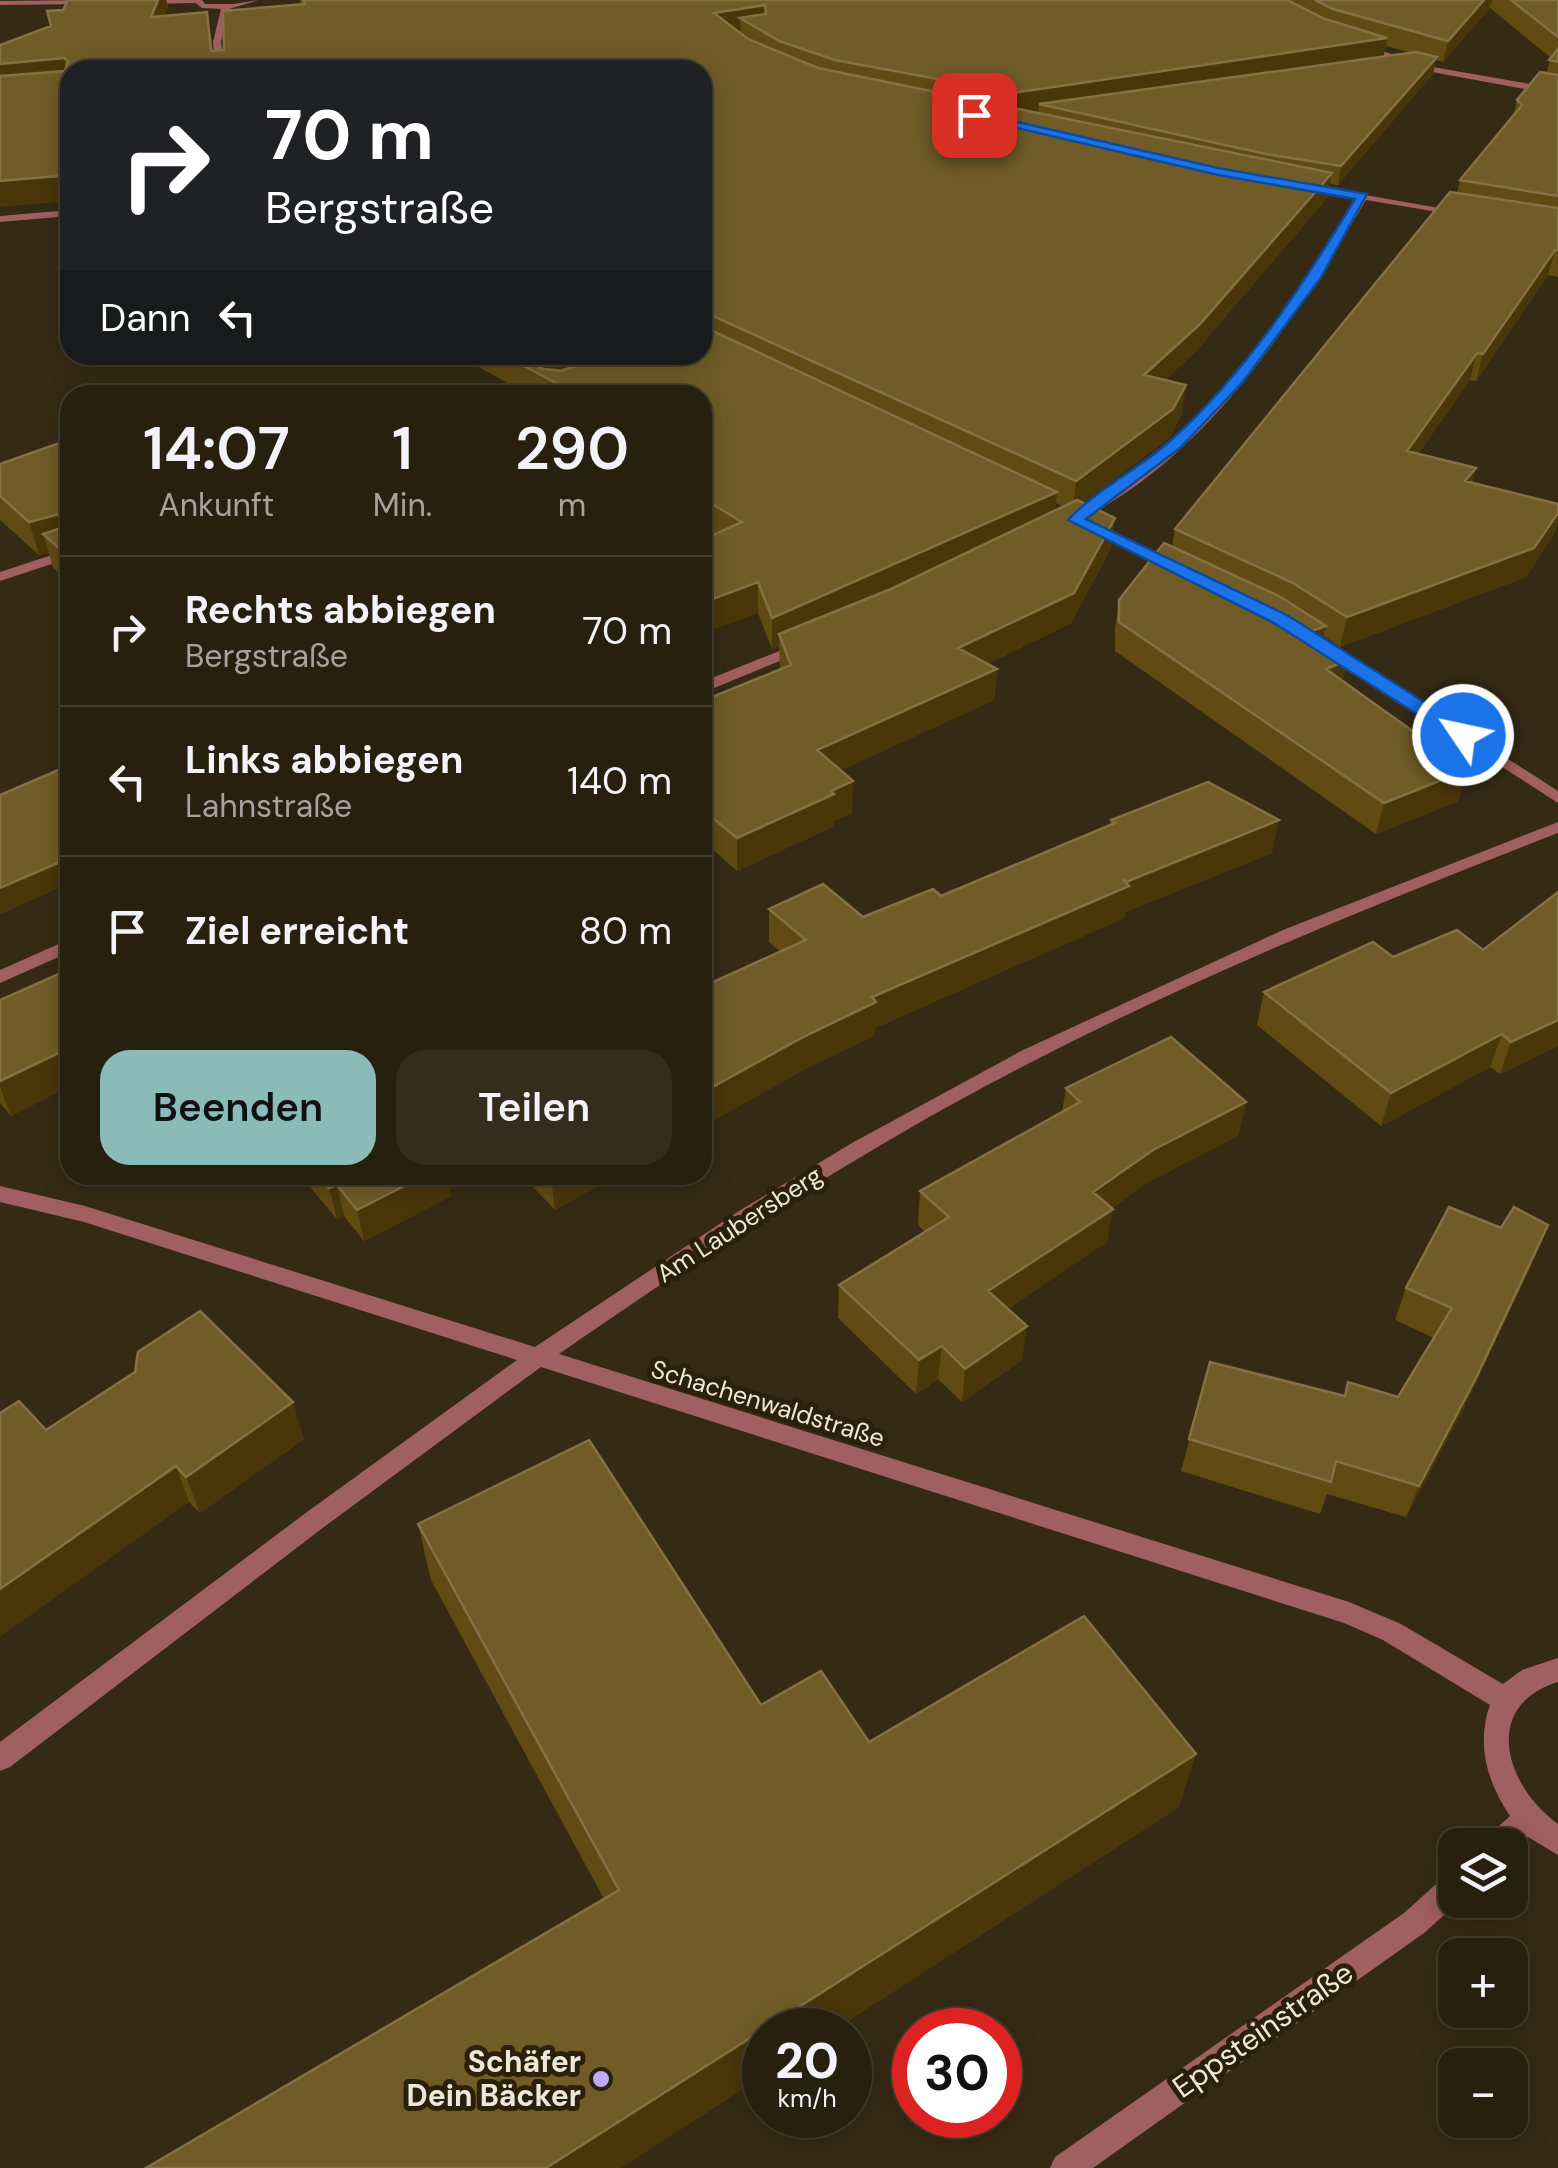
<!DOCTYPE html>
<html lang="de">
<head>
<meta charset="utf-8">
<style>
  body { margin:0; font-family:"DM Sans",sans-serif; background:#342d1d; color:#f1f3f6; height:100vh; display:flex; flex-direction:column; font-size:38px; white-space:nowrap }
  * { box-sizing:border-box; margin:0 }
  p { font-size:32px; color:#a5a39e }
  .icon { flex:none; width:55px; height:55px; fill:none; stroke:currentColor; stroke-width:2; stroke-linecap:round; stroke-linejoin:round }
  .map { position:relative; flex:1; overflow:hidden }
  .drawer { position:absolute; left:60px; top:385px; width:652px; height:800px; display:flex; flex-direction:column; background:#28200f; border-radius:30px; box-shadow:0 5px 25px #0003,0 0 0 2px #443e2f }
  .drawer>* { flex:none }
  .banner { position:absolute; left:60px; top:60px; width:652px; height:305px; border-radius:30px; box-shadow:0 5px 25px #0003,0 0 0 2px #443e2f; background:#202124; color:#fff; overflow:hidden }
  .buttons { position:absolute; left:1438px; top:1828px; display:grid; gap:20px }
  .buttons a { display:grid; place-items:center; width:90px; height:90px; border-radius:20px; background:#28200f; box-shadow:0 5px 25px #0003,0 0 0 2px #443e2f; font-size:50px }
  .speed { position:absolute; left:742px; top:2008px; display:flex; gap:20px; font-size:50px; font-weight:700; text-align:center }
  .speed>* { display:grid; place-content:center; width:130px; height:130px; border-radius:50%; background:#28200f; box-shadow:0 5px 25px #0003,0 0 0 2px #443e2f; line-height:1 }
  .speed small { font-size:25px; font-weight:400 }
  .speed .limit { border:15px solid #d22; background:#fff; color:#111 }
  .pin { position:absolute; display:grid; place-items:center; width:85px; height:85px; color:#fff; margin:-42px; border-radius:20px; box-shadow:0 5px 15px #0006 }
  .me { position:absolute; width:110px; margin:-55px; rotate:304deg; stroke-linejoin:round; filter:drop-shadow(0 0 8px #0008) }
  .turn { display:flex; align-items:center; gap:35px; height:210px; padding:0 40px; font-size:45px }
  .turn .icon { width:130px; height:130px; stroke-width:2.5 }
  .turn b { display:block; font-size:70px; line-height:85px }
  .then { display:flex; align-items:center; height:95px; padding:0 40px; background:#0003; gap:20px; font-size:38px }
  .eta { display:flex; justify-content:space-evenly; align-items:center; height:170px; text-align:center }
  .eta b { font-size:60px; font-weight:600; line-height:70px }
  .cta { display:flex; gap:20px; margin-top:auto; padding:20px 40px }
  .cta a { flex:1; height:115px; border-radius:30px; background:#8bbbb9; color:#111; font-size:40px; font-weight:600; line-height:115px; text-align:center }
  .cta a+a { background:#342d1d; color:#f1f3f6 }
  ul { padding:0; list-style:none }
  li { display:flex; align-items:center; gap:30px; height:150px; padding:0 40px; border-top:2px solid #443e2f }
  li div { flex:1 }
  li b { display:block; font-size:38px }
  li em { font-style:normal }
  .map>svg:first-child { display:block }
</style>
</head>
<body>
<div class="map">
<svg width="1558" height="2168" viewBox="0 0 1558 2168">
  <rect width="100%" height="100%" fill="#352a14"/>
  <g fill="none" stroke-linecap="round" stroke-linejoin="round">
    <path fill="#a05f60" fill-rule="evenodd" d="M93,0L90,4L0,5V1Z
      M136,0H202L205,4H233L259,0L229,9L221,42L225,70H215L213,42L221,9L202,8L196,3L139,4Z
      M1360,44L1433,67L1558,89V95L1432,72L1357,49Z
      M1303,184L1467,213L1462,216L1366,200C1298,314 1221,436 1105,506C1093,514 1079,526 1065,525V519C1203,436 1275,334 1357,199L1299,189Z
      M70,210V216L0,222V216Z
      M1089,522L1180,565L1182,568L1170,571L1084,529L1082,526Z
      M70,549V558L0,581V572Z
      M1300,625L1558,791V803L1295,633V627Z
      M804,641L812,646L809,649L702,693V682Z
      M1558,822V833C1351,913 1144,998 949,1106C814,1181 686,1266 559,1354L1349,1602L1401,1624L1503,1684L1522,1670L1558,1658V1682C1480,1706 1506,1787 1558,1824V1855L1528,1837L1510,1854V1845H1485L1489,1835L1510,1816C1487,1782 1476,1744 1490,1705L1383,1640L1344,1623L541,1367L324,1527L10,1767L0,1771V1742L307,1512L517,1360L84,1222L0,1202V1186L85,1206L535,1347L739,1211L852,1143L1021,1051L1283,930Z
      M70,939V952L0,983V970Z
      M1455,1872V1900H1461L1424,1933L1093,2168H1050L1055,2157L1404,1913L1445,1876Z"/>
  </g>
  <path fill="#624b13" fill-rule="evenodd" d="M68,0H166L168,7L164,16L211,34L213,51L224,50L301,5L300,0H1558V277L1548,275L1476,381L1470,380L1418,454L1476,468L1472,483L1558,513V522L1554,534L1526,577L1340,647L1324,636L1322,644L1343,681L1467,770L1458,801L1376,834L1115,651V629L1119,600L1172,547L1175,529L1457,193L1460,180L1513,117L1517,100L1546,73L1551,58L1490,8L1443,62L1436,60L1433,74L1338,185L1330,184L1327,198L1196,351L1165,380L1182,413L1169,438L1083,503L1111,548L1071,623L987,664L997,669L994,700L841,770L852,813L834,821V826L737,871L702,840V701L780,669L779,646L772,649L758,613L714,534L702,527V395H529L475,365L474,355H702V70H70V201L51,26L63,10ZM1386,46L1412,53L1383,57ZM1056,503L1064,507L1055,511Z
    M70,433V583L53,568L49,553L39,555L0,520V464L64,442L62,435Z
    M70,765V887L67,884L0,914Z
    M1111,820L1272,853L1125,912L1124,918L875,1028V1035L803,1070L702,1127V987L781,952L769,942V909L863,917L941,896L1110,825Z
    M1393,957L1558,1046L1500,1074L1490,1067L1381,1126L1257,1025L1264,992Z
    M70,969V1086L11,1116L0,1103V1000Z
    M1066,1088L1246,1102L1238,1136L1146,1183L1112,1208L1107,1242L1007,1309L1022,1360L962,1402L938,1379L916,1394L838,1318L839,1285L925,1232L918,1225L920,1191L1062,1112Z
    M300,1175H447L451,1196L364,1241L344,1216L337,1219Z
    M521,1175H617L555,1210Z
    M1548,1225L1535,1257L1463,1410L1406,1517L1327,1494L1320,1514L1181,1471L1210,1362L1344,1396L1348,1382L1398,1397L1434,1338L1395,1320L1406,1288L1501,1228Z
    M46,1430L304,1439L200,1513L189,1502Z
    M418,1524L761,1705L869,1742L1179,1807L834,2030H765L604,1899L431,1580Z"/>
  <path fill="#49370a" d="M158,0H166L168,7L156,39L151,17Z
    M1484,0H1492L1490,8L1443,62L1448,41Z
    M765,5V26L740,18L741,30L715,35L714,13Z
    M1387,38L1383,61L1039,104L1038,112L1011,116L1013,93Z
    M1437,57L1433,74L1338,185L1341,166Z
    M64,58L70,80L0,87V64Z
    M1332,173L1327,198L1196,351L1140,403L1144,375Z
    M70,175V201L0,207V181Z
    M1555,250L1548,275L1476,381L1483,354Z
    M1477,353L1470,380L1400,479L1407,451Z
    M573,355H648L563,387L538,368Z
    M1186,385L1182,413L1169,438L1073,511L1076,481Z
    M1476,468L1468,496L1465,481Z
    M1057,492L1054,521L779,634V646L772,649V618Z
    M63,513L70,538L43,534L49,553L39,555L29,522Z
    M1558,513V522L1554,534L1526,577L1340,647L1347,617Z
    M1115,518L1111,548L1071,623L955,679L958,648Z
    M758,582V613L702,634V603Z
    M1326,626L1320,655L1306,633Z
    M1348,660L1341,690L1326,669Z
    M997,669L994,700L816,782L817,750Z
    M1467,770L1458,801L1376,834L1384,803Z
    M853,781L852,813L834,821V826L737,871V838Z
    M1279,820L1272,853L1125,912L1124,918L875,1028V1035L803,1070L702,1127V1093L872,997L1126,882Z
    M60,862L67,884L0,914V888Z
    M70,862V887L63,865Z
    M1558,1020V1046L1500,1074L1511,1042Z
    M1502,1034L1490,1067L1381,1126L1391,1093Z
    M69,1048L70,1052V1086L11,1116L0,1087V1081Z
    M1246,1102L1238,1136L1146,1183L1089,1225L1113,1209L1107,1242L984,1324L988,1291L1093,1192L1153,1150Z
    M426,1175H447L451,1196L364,1241L357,1210Z
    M554,1175H617L555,1210L551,1177Z
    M337,1185L344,1216L337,1219L329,1188Z
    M1548,1225L1535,1257L1463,1410L1406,1517L1419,1486Z
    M1027,1326L1022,1360L962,1402L965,1369Z
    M942,1346L938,1379L916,1394L919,1360Z
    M293,1402L304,1439L200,1513L186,1477Z
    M176,1466L189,1502L0,1637V1589Z
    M1196,1754L1179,1807L834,2030H765V2075L621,2168H546Z"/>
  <path fill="#715c28" stroke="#857144" stroke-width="2.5" d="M68,0H158L151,17L207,12L211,51L224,50L223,11L305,4L303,0H1287L1325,19L1387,38L1013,93L835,60L779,41L740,18L766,14L765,5L714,13L748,39L818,68L1332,173L1200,324L1144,375L1186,385L1173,409L1076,481L702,311V70H70V175L0,181V76L65,71L68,61L64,58L0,64V45L51,26L47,11L63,10Z
    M1315,0H1484L1448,41L1333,9Z
    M1511,0H1558V37Z
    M1558,49V62L1549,60Z
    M1416,52L1437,57L1341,166L1266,154L1039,104Z
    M1540,72L1558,75V196L1460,180L1522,105L1517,100Z
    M1450,192L1558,208V250H1555L1483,354L1477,353L1407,451L1476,468L1465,481L1558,504V513L1534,548L1347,617L1293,583L1175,529Z
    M702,326L1057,492L772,618L758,582L702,603V540L742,522L702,498V395H578L504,355H573L538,368L561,371L607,355H702Z
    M70,433V558L43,534L64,527L63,513L29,522L0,496V464L68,440L62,435Z
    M1077,500L1115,518L1074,593L958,648L997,669L817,750L853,781L831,791L834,794L737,838L702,809V701L791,665L779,634L891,589Z
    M1164,543L1279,596L1326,626L1306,633L1348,660L1326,669L1467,770L1384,803L1119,622V600Z
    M70,765V862L63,865L60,862L0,888V795Z
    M1208,782L1279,820L1126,882L1123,879L1129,886L872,997L876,1002L803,1037L702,1093V987L806,940L769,909L823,884L863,917L933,889L941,896L1115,823L1111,820Z
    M1558,892V1020L1511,1042L1502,1034L1391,1093L1264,992L1373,942L1393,957L1457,930L1483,950Z
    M70,969V1049L69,1048L0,1081V1000Z
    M1171,1037L1246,1102L1153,1150L1093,1192L1113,1209L988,1291L1027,1326L965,1369L942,1346L919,1360L839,1285L949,1217L920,1191L1080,1102L1066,1088Z
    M319,1175H426L357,1210L337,1185L329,1188Z
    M1449,1207L1501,1228L1514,1207L1548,1225L1476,1378L1419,1486L1336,1461L1331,1482L1189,1439L1210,1362L1345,1396L1348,1382L1398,1397L1452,1308L1406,1288Z
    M200,1311L293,1402L186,1477L176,1466L0,1589V1413L19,1401L46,1430L135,1372L138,1352Z
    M589,1440L761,1705L821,1671L869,1742L1084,1616L1196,1754L546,2168H146L619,1890L418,1524Z"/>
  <path fill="#1a73e8" stroke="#114b97" stroke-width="2.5" d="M974,112L1218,168L1367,194L1320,279L1242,383L1180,448L1086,519L1287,615L1470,731V739H1456L1274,623L1068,520C1097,489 1139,469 1170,441C1246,373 1303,285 1355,199L1218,175L970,117Z"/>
  <circle fill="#bbaaf6" stroke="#2b200a" stroke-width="4" cx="601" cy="2079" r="10"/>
  <g text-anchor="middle" stroke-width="10" stroke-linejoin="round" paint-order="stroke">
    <g font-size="25" fill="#efe7da" stroke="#2b200a">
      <text transform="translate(739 1224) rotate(-33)" y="9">Am Laubersberg</text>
      <text transform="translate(768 1403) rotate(17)" y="9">Schachenwaldstraße</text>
    </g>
    <g font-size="30" fill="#efe7da" stroke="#2b200a">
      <text transform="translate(1263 2030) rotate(-35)" y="10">Eppsteinstraße</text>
    </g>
    <g font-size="30" font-weight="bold" fill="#efe7da" stroke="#2b200a" text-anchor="end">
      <text x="581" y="2072">Schäfer<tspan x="581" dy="34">Dein Bäcker</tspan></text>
    </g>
  </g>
</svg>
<div class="buttons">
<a><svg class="icon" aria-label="layers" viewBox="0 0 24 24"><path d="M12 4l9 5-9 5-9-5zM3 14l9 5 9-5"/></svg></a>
<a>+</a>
<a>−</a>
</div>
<div class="speed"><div>20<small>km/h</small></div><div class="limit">30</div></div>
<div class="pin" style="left:974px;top:115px;background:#d93025"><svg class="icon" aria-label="arrive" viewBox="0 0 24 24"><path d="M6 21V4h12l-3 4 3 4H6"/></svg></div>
<svg class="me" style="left:1463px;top:735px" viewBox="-20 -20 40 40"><circle r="17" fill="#1a73e8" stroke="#fff" stroke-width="3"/><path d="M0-11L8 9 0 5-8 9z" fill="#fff"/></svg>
<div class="banner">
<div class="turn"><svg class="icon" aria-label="right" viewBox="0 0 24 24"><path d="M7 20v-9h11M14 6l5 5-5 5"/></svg><div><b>70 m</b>Bergstraße</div></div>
<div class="then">Dann<svg class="icon" aria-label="left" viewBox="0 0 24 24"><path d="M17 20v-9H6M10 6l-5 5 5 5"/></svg></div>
</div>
<section class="drawer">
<div class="eta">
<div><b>14:07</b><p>Ankunft</p></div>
<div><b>1</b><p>Min.</p></div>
<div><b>290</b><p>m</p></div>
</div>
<ul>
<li><svg class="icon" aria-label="right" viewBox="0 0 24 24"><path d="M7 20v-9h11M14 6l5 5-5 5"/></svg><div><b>Rechts abbiegen</b><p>Bergstraße</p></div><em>70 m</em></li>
<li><svg class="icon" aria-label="left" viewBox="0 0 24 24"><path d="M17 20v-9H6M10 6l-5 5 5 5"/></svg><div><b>Links abbiegen</b><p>Lahnstraße</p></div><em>140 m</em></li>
<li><svg class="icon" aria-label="arrive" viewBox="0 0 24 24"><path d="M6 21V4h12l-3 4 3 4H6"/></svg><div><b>Ziel erreicht</b></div><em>80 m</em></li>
</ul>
<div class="cta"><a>Beenden</a><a>Teilen</a></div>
</section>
</div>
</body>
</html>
